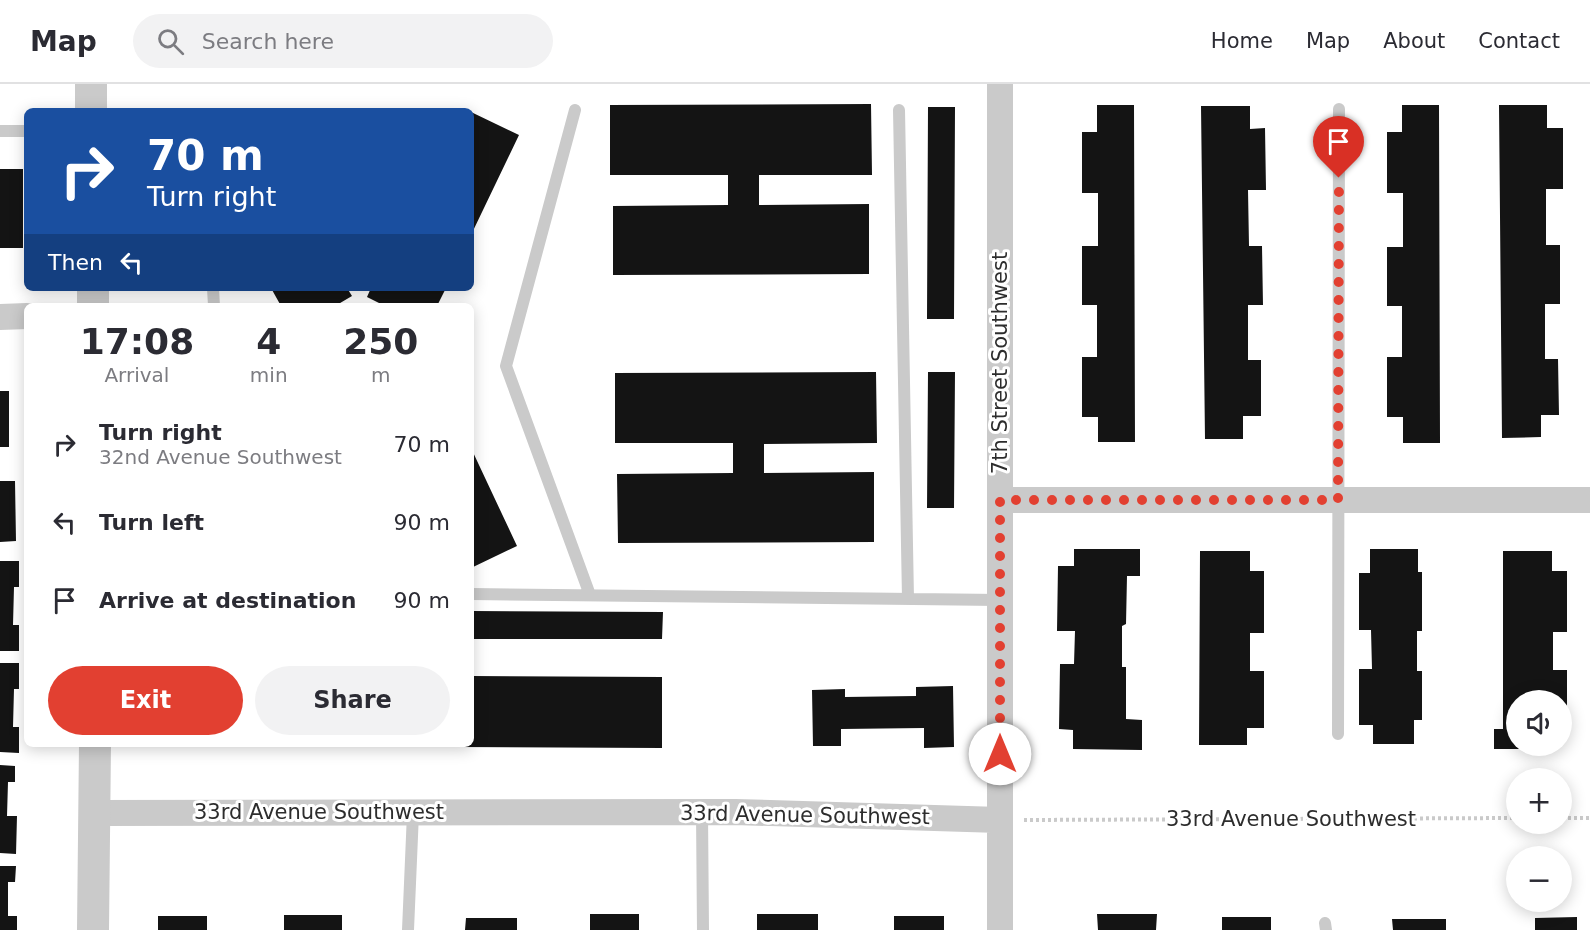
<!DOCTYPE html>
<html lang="en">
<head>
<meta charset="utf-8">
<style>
  body { margin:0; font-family:"DejaVu Sans",sans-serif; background:#f2f2f3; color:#2b2b33; height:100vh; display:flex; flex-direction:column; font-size:22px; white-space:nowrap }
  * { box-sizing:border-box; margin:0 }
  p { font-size:20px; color:#7c7c81 }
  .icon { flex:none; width:33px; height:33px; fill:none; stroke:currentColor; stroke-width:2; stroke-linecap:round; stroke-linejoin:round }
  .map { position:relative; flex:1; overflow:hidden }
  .details { position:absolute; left:24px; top:219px; width:450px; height:444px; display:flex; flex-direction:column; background:#fff; border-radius:9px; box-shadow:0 3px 15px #0003 }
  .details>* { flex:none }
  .hud { position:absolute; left:24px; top:24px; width:450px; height:183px; border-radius:9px; box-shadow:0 3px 15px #0003; background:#1a4fa0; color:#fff; overflow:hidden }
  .tools { position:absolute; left:1506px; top:606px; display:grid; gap:12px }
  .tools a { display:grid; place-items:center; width:66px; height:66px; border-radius:50%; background:#fff; box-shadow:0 3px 15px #0003; font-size:30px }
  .pin { position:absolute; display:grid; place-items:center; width:51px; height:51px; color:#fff; margin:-62px -26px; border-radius:50% 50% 50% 0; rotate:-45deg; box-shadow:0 0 6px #0007 }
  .pin .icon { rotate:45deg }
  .me { position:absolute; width:66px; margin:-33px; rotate:0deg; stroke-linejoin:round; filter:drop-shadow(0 0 4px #0008) }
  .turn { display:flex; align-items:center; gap:21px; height:126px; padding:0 24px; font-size:27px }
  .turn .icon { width:78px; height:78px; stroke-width:2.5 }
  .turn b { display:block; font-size:42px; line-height:51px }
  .then { display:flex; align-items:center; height:57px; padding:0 24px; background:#0003; gap:12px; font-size:22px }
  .eta { display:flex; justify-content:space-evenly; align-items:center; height:102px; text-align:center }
  .eta b { font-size:36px; font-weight:700; line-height:42px }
  .button { display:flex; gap:12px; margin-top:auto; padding:12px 24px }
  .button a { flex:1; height:69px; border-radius:36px; background:#e24031; color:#fff; font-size:24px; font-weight:700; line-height:69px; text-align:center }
  .button a+a { background:#f2f2f3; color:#2b2b33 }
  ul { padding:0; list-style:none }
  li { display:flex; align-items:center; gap:18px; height:78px; padding:0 24px }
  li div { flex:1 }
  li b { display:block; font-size:22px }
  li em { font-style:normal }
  header { display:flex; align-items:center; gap:36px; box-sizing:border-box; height:84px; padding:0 30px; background:#fff; border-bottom:2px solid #e1e1e2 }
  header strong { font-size:28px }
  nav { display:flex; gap:33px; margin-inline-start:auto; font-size:21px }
  .search { width:420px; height:54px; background:#f2f2f3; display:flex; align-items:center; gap:15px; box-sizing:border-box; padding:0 21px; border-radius:33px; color:#7c7c81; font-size:22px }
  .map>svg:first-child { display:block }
</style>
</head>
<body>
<header>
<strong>Map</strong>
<div class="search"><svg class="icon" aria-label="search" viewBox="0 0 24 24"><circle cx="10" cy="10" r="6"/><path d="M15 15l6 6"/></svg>Search here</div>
<nav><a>Home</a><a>Map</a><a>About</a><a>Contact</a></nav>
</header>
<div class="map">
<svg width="1590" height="846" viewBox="0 0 1590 846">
  <rect width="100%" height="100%" fill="#fff"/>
  <path fill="#141414" d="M871,20L872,91H759V121L869,120V190L613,191V122L728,121V91H610V21Z
    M1097,21H1134L1135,358H1098V333H1082V273H1097V221H1082V162H1098V109H1082V48H1097Z
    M1402,21H1439L1440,359H1403V333H1387V273H1402V222H1387V163H1403V109H1387V48H1402Z
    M1499,21H1547V44H1563V105H1546V161H1560V220H1545V275H1558L1559,331H1541V353L1502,354Z
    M1201,22H1250V45L1265,44L1266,106H1248L1249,162H1262L1263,221H1248V276H1261V332H1243V355H1205Z
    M928,23H955L954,235H927Z
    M471,28L519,51L471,151Z
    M0,85H23V164H0Z
    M271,204H347L352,212L335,222H281Z
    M371,204H446L437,222H385L367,213Z
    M876,288L877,359L764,360V389L874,388V458L618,459L617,390L733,389V359H615V289Z
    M928,288H955L954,424H927Z
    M0,307H9V363H0Z
    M471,364L517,462L471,484Z
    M0,397H15L16,457L0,458Z
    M1074,465H1140V492H1127L1126,540L1122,542V583H1126V635L1142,636V666L1073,665V646L1059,645L1060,580H1074L1075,547H1057L1058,482H1074Z
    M1370,465H1418V488H1422V547H1417V587H1422V636H1414V660H1373V641H1359V585H1372L1371,546H1359V489H1370Z
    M1200,467H1250V487H1264V549H1250V587H1264V644H1247V661H1199Z
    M1503,467H1552V487H1567V548H1553V586H1567V644H1562V616H1516V662H1551V665H1494V645H1503Z
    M0,477H19V503H14L13,541H19V567H0Z
    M471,527L663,528L662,555H471Z
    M0,579H19V605H14L13,643H19V669L0,668Z
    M471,592L662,593V664L248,662L471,660Z
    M953,602L954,663L924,664V644L841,645V662H813L812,606L845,605V613L916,612V603Z
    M0,681L15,682V698H8L7,732H17L16,770L0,769Z
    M0,782H16L15,798H8V832H17V846H0Z
    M590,830H639V846H590Z
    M757,830H818V846H757Z
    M1097,830H1157L1156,846H1098Z
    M284,831H342V846H284Z
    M158,832H207V846H158Z
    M894,832H944V846H894Z
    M1222,833H1271V846H1222Z
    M1577,833V846H1535V834Z
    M466,834H517V846H465Z
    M1392,835H1446V846H1393Z"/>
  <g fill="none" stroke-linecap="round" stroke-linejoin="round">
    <path stroke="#cacaca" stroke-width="4" stroke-dasharray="3 3" stroke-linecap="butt" d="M1562,734H1590
      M1024,736L1516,734"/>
    <path stroke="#cacaca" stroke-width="12" d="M575,26L506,282L590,511
      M899,26L908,515
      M0,47H27
      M213,204L214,222
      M471,510L999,516
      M1338,650L1339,25
      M702,728L703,846
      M1325,839L1326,846
      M408,846L413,729"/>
    <path stroke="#cacaca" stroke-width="26" d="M1000,0V846
      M0,233L27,232
      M1000,416H1590
      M94,729L735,728L1000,736"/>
    <path stroke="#cacaca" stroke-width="32" d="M91,0V27
      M93,222V204
      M93,846L95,660"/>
  </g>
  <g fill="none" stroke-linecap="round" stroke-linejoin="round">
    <path stroke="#e24031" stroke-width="10" stroke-dasharray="0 18" d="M1000,670V416H1338L1339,94"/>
  </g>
  <g text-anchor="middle" stroke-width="6" stroke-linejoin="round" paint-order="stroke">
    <g font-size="21" fill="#2d2d2d" stroke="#fff">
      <text transform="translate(1000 279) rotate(-90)" y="7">7th Street Southwest</text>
      <text x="319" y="735">33rd Avenue Southwest</text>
      <text transform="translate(805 731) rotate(1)" y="7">33rd Avenue Southwest</text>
      <text x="1291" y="742">33rd Avenue Southwest</text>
    </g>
  </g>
</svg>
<div class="tools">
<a><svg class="icon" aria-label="sound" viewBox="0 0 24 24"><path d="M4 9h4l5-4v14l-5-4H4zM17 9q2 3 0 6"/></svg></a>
<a>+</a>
<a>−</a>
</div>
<div class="pin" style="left:1339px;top:94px;background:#d93025"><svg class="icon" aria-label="arrive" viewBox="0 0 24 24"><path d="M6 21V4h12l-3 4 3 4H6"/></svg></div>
<svg class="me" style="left:1000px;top:670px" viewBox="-20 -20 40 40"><circle r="19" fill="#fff"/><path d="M0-13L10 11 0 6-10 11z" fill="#e24031"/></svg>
<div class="hud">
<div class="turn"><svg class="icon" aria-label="right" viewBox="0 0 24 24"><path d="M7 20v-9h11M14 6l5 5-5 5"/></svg><div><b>70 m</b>Turn right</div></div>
<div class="then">Then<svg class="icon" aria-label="left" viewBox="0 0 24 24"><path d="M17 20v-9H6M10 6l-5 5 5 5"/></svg></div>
</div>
<section class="details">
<div class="eta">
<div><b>17:08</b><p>Arrival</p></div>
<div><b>4</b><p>min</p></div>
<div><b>250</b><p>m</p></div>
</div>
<ul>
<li><svg class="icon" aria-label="right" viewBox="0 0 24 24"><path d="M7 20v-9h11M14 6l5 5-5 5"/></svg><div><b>Turn right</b><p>32nd Avenue Southwest</p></div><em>70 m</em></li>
<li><svg class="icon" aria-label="left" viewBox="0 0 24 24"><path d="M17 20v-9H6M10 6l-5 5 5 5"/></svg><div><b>Turn left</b></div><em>90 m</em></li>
<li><svg class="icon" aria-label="arrive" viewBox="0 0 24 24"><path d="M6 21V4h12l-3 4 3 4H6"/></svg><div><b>Arrive at destination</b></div><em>90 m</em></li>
</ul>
<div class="button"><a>Exit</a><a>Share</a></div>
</section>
</div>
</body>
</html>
